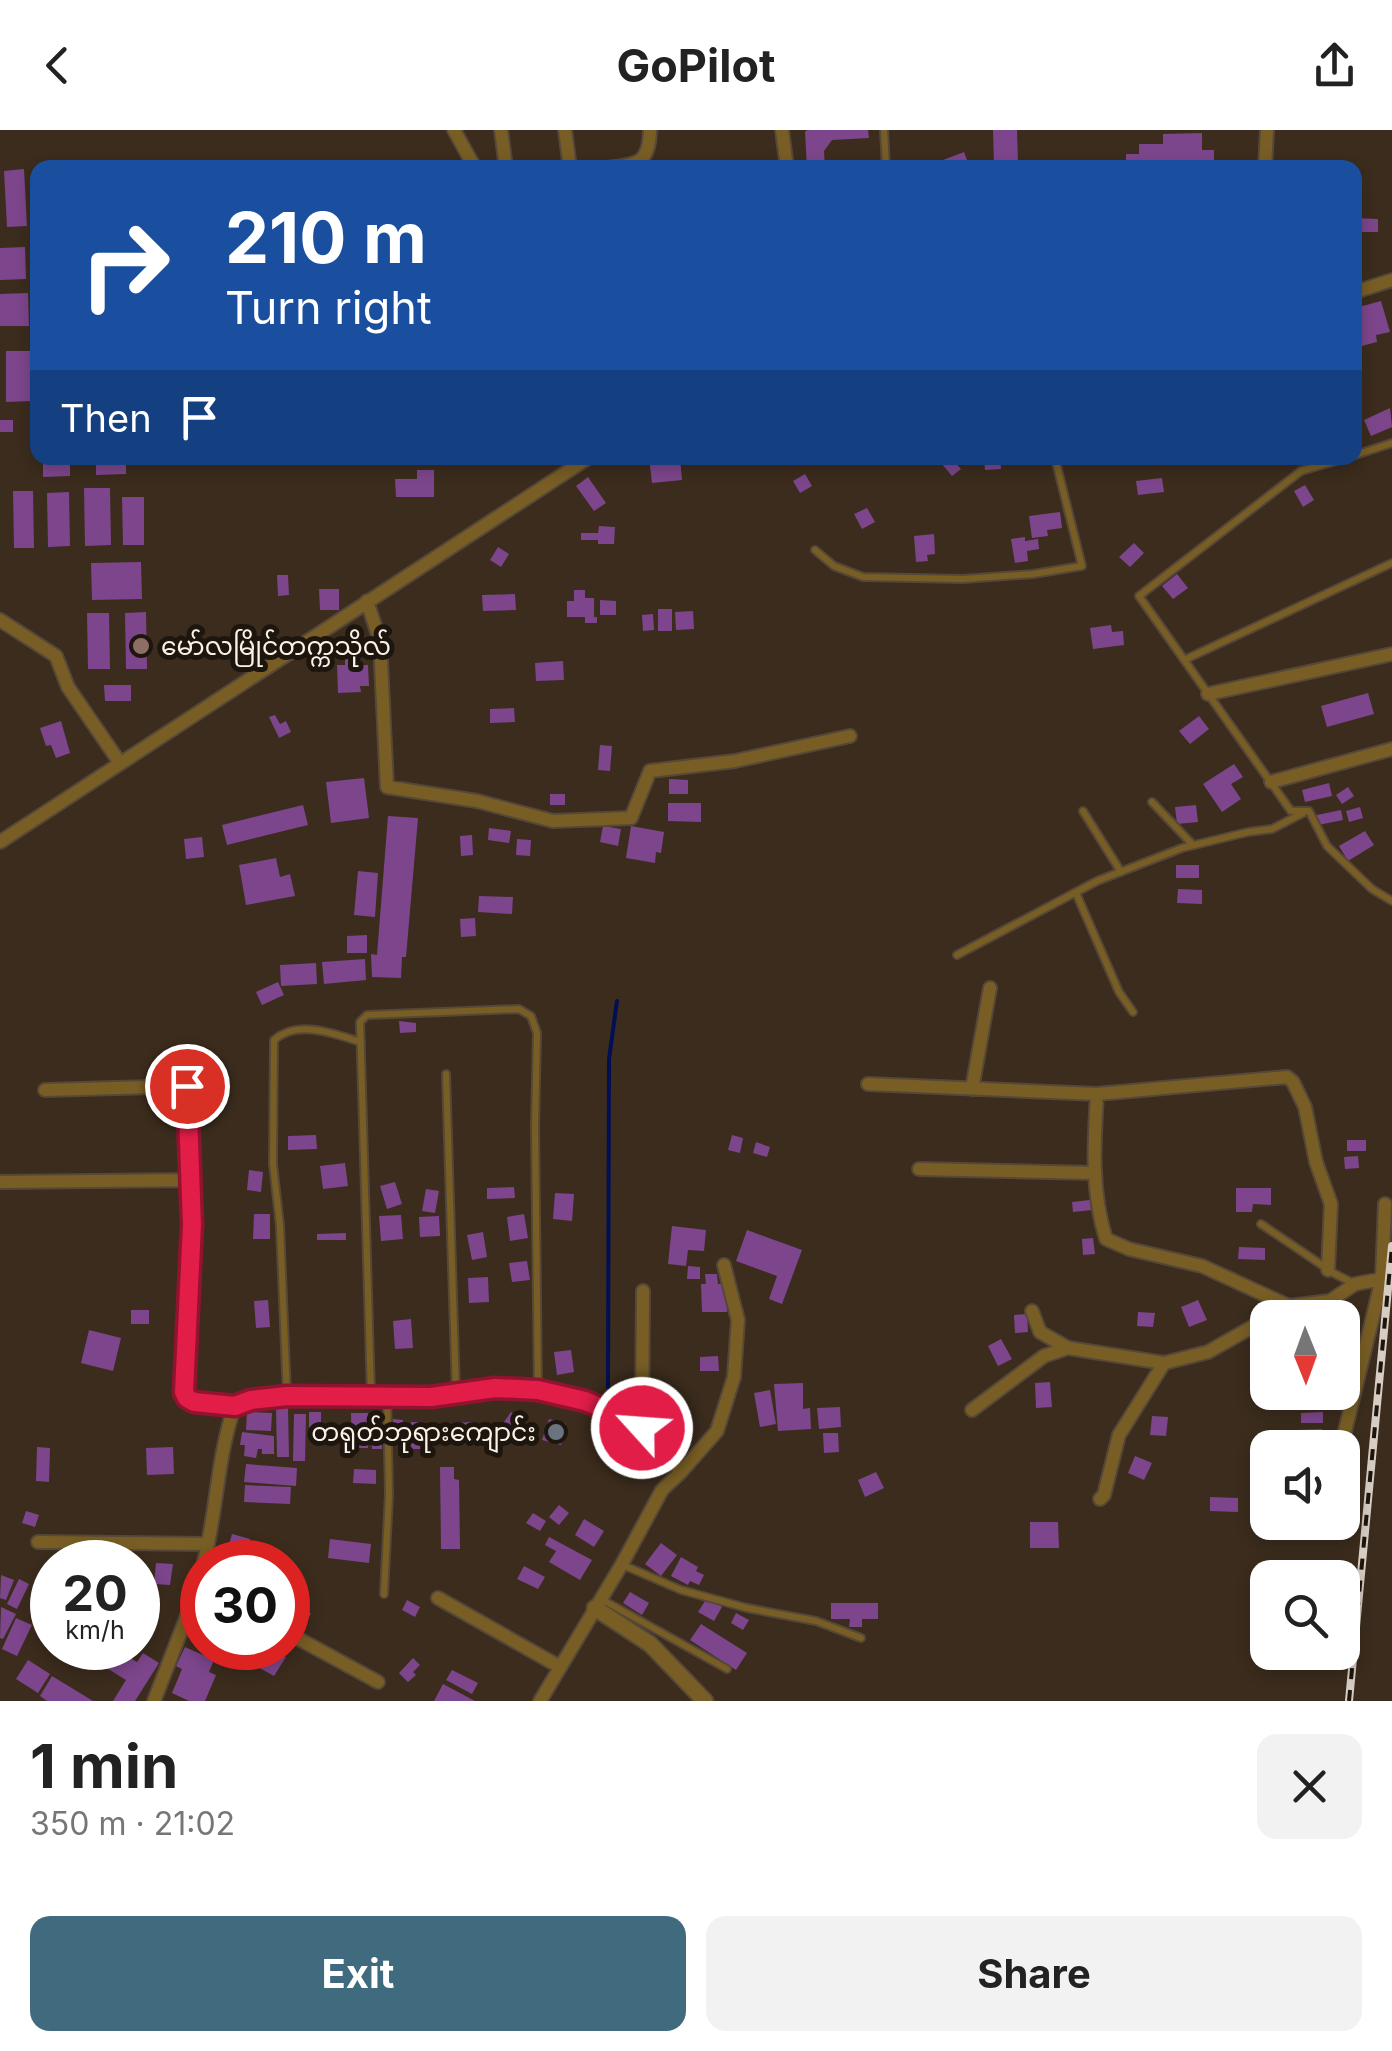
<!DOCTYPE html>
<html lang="en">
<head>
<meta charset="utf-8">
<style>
  body { margin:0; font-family:Inter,"Noto Sans Myanmar",sans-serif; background:#f2f2f2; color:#222; height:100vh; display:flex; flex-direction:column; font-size:38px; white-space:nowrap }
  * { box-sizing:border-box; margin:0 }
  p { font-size:32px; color:#767676 }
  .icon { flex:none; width:55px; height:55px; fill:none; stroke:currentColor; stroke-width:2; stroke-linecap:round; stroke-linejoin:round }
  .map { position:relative; height:1571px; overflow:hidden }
  .details { display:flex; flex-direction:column; background:#fff; flex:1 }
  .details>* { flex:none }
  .guide { position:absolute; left:30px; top:30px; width:1332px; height:305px; border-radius:20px; box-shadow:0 5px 15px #0003; background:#1a4fa0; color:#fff; overflow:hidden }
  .needle { width:65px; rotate:179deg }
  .tools { position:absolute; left:1250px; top:1170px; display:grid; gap:20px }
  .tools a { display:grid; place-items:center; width:110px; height:110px; border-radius:20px; background:#fff; box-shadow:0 5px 15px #0003; font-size:50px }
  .speed { position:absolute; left:30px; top:1410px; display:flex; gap:20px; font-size:50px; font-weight:700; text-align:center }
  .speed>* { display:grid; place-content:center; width:130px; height:130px; border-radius:50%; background:#fff; box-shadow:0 5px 15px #0003; line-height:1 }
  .speed small { font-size:25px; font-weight:400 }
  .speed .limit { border:15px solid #d22; background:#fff; color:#111 }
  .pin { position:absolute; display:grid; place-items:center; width:85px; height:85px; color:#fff; margin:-42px; border:5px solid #fff; border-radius:50%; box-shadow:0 2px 10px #0007 }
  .me { position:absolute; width:110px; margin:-55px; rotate:296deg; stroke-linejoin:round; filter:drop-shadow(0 0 8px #0008) }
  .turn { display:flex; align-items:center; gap:35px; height:210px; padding:0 30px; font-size:45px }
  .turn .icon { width:130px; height:130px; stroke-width:2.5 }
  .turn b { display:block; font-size:70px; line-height:85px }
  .then { display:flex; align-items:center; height:95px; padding:0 30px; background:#0003; gap:20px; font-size:38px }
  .round { display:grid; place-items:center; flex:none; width:105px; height:105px; border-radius:20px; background:#f2f2f2 }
  .overview { display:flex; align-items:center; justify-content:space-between; height:170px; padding:0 30px }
  h1 { font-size:60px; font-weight:700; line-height:75px }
  .action { display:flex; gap:20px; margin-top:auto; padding:20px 30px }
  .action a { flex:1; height:115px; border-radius:20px; background:#406b7e; color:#fff; font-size:40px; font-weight:700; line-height:115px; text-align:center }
  .action a+a { background:#f2f2f2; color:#222 }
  header { display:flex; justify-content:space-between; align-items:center; height:130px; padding:0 30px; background:#fff; font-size:45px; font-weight:700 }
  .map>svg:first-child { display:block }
</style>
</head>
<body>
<header><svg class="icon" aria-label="back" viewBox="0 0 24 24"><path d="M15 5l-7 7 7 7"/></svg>GoPilot<svg class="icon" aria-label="share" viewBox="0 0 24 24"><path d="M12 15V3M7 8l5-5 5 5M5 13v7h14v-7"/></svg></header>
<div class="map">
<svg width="1392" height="1571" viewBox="0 0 1392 1571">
  <rect width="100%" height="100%" fill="#3b2c1d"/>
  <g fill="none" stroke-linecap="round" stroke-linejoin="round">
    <path stroke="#020f54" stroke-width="4" d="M608,1257L609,929L617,871"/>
  </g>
  <path fill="#7d468c" d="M807,0H868L869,8L832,10L824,21L825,38H807L805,2Z
    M993,0H1017L1018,35L994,36Z
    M1202,3V20H1214V38H1113V32H1126V24H1139V14H1163V4Z
    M964,22L970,38H925V37Z
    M24,39L27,96L7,97L4,41Z
    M1355,88L1378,89V102H1360L1361,96H1355Z
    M25,117L26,149L0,150V118Z
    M28,163L29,196H0V164Z
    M1381,171L1390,202L1376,205L1377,212L1358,217L1361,231L1355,232V178Z
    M6,221H30L31,271L6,272Z
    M1390,278L1392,297L1371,306L1364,290Z
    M0,290H13V302H0Z
    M70,328V346L43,347V329Z
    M96,328H126V344L96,345Z
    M649,328H680L682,350L652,353Z
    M948,328H951L961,339L952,346L941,333Z
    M984,328H1000L1001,339L985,340Z
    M417,340H434V367H396L395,349H417Z
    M805,344L812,356L800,363L793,351Z
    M588,347L606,373L594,381L576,356Z
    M1162,348L1164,362L1138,365L1136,351Z
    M1305,355L1314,370L1303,377L1294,361Z
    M84,358H110L111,415L85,416Z
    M13,361H33L34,418H14Z
    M69,362L70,416L48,417L47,363Z
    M122,367H144V415H123Z
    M867,378L875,392L862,399L854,384Z
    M1060,382L1062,398L1047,400L1048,406L1032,408L1029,386Z
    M599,396L615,397L614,414H598V410H581V403H598Z
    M934,404L935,424L927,425L928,431L916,432L914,406Z
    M1025,407V411L1038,409L1039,419L1027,421L1028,431L1015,433L1011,409Z
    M1134,413L1144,423L1130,437L1119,427Z
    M498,417L509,424L501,437L490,430Z
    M141,432L142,469L92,470L91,433Z
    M1177,444L1188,458L1173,469L1162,456Z
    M277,445H288L289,465L278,466Z
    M319,459H339V480H320Z
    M574,460H585V468H594V487H597V493H585V487H567V471H574Z
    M515,464L516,480L483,481L482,465Z
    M600,470L616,471V485H600Z
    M658,479H672V501H658Z
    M693,481L694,499L676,500L675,482Z
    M146,482L147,539H126L125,483Z
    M87,483H109L110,539H88Z
    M653,484L654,500L643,501L642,485Z
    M1111,495L1112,502L1123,501L1124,515L1093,519L1090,498Z
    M345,526H357L360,535H368L369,556H360L361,562L338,563L337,535H345Z
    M563,531L564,550L536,551L535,533Z
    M104,555H131V571H105Z
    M1368,563L1374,584L1327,597L1321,576Z
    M514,578L515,592L490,593V579Z
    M275,585L280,594L286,591L291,602L279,608L269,587Z
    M1199,586L1209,599L1190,614L1179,601Z
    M61,591L70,623L56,628L51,615L46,616L40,598Z
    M600,615L612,616L610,641L598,640Z
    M1234,634L1243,647L1231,654L1241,669L1222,682L1203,654Z
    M364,648L369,688L331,693L326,652Z
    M669,649L688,650V664H669Z
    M1329,653L1332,666L1305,672L1302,660Z
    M1348,657L1354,666L1342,674L1336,665Z
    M550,664H565V675H550Z
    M668,673H701V692L668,691Z
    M303,675L308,695L227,715L222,695Z
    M1196,675L1198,692L1177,694L1175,677Z
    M1360,677L1363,688L1349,692L1346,681Z
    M1341,680L1343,690L1313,696L1312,686Z
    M388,686L418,688L406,827H402L401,848L372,847L371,824L377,825Z
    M603,696L621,699L618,716L600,712Z
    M631,696L664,702L661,723L656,722L655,733L626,728Z
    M489,698L511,701L509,713L488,710Z
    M1365,701L1374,715L1348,731L1339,716Z
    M472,705L473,725L461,726L460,706Z
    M202,707L204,727L186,729L184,709Z
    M517,709L531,710L530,726L516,725Z
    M276,728L280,747L290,744L295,766L246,775L239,735Z
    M1176,735H1199V748H1176Z
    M358,741L378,743L375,787L354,785Z
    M1178,759L1202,760V774L1177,773Z
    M479,766L513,767L512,784L478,782Z
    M475,788L476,806L461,807L460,789Z
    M367,805V823H347V806Z
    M365,829L366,850L324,854L322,832Z
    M316,833L317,854L281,856L280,835Z
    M278,852L284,865L262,875L256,862Z
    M399,891L416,893V902L400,903Z
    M316,1005L317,1019L288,1020V1006Z
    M732,1005L743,1008L740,1023L728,1020Z
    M1347,1010H1366V1021H1347Z
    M756,1012L770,1017L767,1027L753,1023Z
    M1358,1026L1359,1038L1345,1039L1344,1027Z
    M345,1033L348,1056L323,1059L320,1036Z
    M249,1040L263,1042L261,1062L247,1060Z
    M395,1052L402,1074L387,1079L380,1056Z
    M514,1057L515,1068L487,1069V1058Z
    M1236,1058H1271V1075L1253,1074L1252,1082H1236Z
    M426,1059L439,1061L435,1083L422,1081Z
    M555,1063L574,1064L572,1091L553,1089Z
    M1090,1070L1092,1080L1073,1082L1072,1072Z
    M254,1084H270V1109H253Z
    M524,1084L528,1108L510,1111L507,1087Z
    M401,1085L403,1109L381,1111L379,1086Z
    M439,1086L440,1106L420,1107L419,1087Z
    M672,1096L706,1100L704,1121L688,1120L686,1136L668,1134Z
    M747,1100L802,1120L782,1174L769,1169L777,1146L736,1131Z
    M483,1102L487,1127L472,1130L467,1105Z
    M346,1103V1110H317V1104Z
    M1093,1108L1095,1124L1083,1125L1082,1109Z
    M1239,1117L1265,1118V1130L1238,1129Z
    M527,1131L530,1150L512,1152L509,1133Z
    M688,1136L700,1137V1149H687Z
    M705,1144H717L718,1154L726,1153L727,1182H702L701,1154H706Z
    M488,1147L489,1172L469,1173L468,1148Z
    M268,1170L270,1197L256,1198L254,1171Z
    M1198,1170L1207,1190L1189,1197L1181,1177Z
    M131,1180H149V1194H131Z
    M1138,1182L1155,1183L1153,1197L1137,1196Z
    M1027,1184L1028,1202L1015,1203L1014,1185Z
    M411,1189L413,1218L395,1219L393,1191Z
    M89,1200L121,1208L113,1241L81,1233Z
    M1001,1209L1012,1229L998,1236L988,1216Z
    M571,1220L574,1242L557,1245L554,1222Z
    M718,1226L719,1241H700V1227Z
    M1050,1252L1052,1277L1036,1278L1035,1253Z
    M803,1253V1279L810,1278L811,1299L778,1301L774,1254Z
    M770,1260L776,1294L760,1297L754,1263Z
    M840,1277L841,1297L819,1299L817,1278Z
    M276,1278H288L289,1327H277Z
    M247,1282L272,1283L271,1301L246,1300Z
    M309,1282H321V1301H309Z
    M371,1282H380L382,1319H372Z
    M511,1282L523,1291L515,1303L502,1295Z
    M1323,1282V1293H1301V1283Z
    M351,1283H368V1318H352Z
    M294,1284H306L305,1331H293Z
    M1152,1286L1168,1287L1166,1306L1150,1305Z
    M393,1289L403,1290L402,1312L391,1311Z
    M549,1289L566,1294L561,1315L542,1310Z
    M411,1292H423V1319H411Z
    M474,1292L475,1309H469V1314H460V1306L454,1307L453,1293Z
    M1322,1299V1313L1298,1314L1297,1300Z
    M242,1302L274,1306V1324H262V1319H258L256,1328L244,1326L245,1315H240Z
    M823,1303H838L839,1322L824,1323Z
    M37,1317L50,1318L49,1352L36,1351Z
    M173,1317L174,1344L147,1345L146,1318Z
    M1135,1326L1152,1333L1144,1350L1128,1343Z
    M246,1334L297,1338L296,1356L244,1352Z
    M440,1337H454V1349L459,1350L460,1419H441Z
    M354,1339L376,1340V1354L353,1353Z
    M876,1342L884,1358L865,1367L858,1350Z
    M245,1355L291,1357L290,1374L244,1372Z
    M1210,1367L1238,1368V1382L1210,1381Z
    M559,1375L569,1383L559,1395L549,1387Z
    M26,1381L39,1385L35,1397L22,1393Z
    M533,1383L546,1391L540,1401L526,1393Z
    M584,1389L604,1401L594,1417L575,1405Z
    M1030,1392H1058L1059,1418H1030Z
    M232,1404L250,1409L246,1420L229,1414Z
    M549,1407L592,1430L580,1450L549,1432L556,1421L545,1415Z
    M330,1409L371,1414L369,1433L328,1428Z
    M661,1413L677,1425L661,1446L645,1434Z
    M681,1427L698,1437L696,1441L704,1445L699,1455L690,1451L688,1455L671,1446Z
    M156,1433L173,1434L170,1455L154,1454Z
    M524,1436L545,1447L538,1459L517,1449Z
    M1,1445L14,1450L6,1470L0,1468Z
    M288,1446L298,1450L288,1473L311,1483L302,1502L288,1495Z
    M19,1449L29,1454L17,1479L7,1474Z
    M630,1462L649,1473L642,1485L623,1473Z
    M707,1468L722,1477L714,1491L698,1482Z
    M407,1470L420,1477L415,1487L402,1480Z
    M831,1473H878V1489H862V1497H849L850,1489H831Z
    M1,1477L16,1484L3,1509L0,1508Z
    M45,1477L52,1482V1504L35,1494Z
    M736,1483L749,1490L743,1500L731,1493Z
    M16,1488L32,1495L17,1526L2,1519Z
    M701,1494L747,1523L736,1540L690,1510Z
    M185,1517L214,1530L209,1542L216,1545L205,1571H189L172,1563L182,1539L176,1536Z
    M74,1518H113L137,1532L143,1523L159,1533L135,1571H113L126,1550Z
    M219,1518H248L257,1523L251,1535Z
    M267,1518L286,1527L274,1546L256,1536Z
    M413,1528L420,1535L413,1542L416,1545L408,1552L399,1543Z
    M28,1530L50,1544L38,1563L16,1549Z
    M452,1540L478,1553L472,1564L446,1550Z
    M52,1546L93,1571H47L40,1566Z
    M443,1554L475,1571H434Z"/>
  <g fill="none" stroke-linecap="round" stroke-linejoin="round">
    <defs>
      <path id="service" d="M884,0L886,38
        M1355,325L1392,313
        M1346,328L1301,341L1139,466L1291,681H1309L1327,716L1372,759L1392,771
        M815,420L834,436L863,447L963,449L1033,444L1082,436L1055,328
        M1184,530L1392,433
        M1152,672L1192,714
        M1083,681L1121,742
        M1076,763L1119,862L1133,882
        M957,825L1097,751L1182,718L1248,702L1272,699L1303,683
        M446,944L456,1263
        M1261,1094L1335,1144L1353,1153
        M371,1265L360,892L367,885L519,879L531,886L537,903L535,996L538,1259
        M287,1266L280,1096L273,1034L274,910C298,889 334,904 361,912
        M623,1435L681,1460L747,1478L816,1491L861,1508
        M384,1464L389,1365L387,1265
        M601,1469L727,1539"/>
      <path id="minor" d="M454,0L475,38
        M501,0L506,38
        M565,0L570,38
        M782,0L787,38
        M608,38C638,34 649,34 650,0
        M1265,38L1267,0
        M1355,162L1392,150
        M367,471L380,511L387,657L477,671L553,691L631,688L650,641L735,631L850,606
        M0,490L56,526L68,557L120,633
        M1208,564L1392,524
        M1271,652L1392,619
        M0,712L588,328
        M187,937L192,1095L184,1262C194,1278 218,1274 235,1275
        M868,954L1097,964L1287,947L1293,952L1305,977L1316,1032L1331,1074L1328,1140
        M972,959L990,858
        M45,960L187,956
        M1097,964C1094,1013 1091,1062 1106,1109L1129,1119L1202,1136L1289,1176L1330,1171L1355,1154L1382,1149L1392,1152
        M919,1039L1095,1043
        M0,1052L190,1050
        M1032,1181L1040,1202L1068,1218L1164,1233
        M972,1280L1044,1226L1068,1218
        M642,1298L643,1161
        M1345,1301L1382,1149L1385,1074
        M680,1343L717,1301L734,1247L738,1190L724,1135
        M1100,1369L1104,1365L1119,1305L1164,1233L1208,1222L1268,1188
        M38,1412L208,1414
        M204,1432C217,1380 217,1327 235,1275L251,1270L287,1266L431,1267L495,1258L538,1261L585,1271L626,1288L666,1314L680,1343L662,1360L622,1434L540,1571
        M438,1468L560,1537
        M288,1503L378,1552
        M154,1571L197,1460L202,1437"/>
      <path id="tertiary" d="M595,1478L650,1514L705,1571"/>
    </defs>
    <use href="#service" stroke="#564839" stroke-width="10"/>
    <use href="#minor" stroke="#564839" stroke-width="16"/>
    <use href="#tertiary" stroke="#564839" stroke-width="19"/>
    <use href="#service" stroke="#785e24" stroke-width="6"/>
    <use href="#minor" stroke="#785e24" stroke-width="12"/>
    <use href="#tertiary" stroke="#785e24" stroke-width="15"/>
    <defs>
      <path id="rail" d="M1349,1571L1392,1116"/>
    </defs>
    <use href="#rail" stroke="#d8cdc2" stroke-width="8"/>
    <use href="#rail" stroke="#1d160f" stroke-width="4" stroke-dasharray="11" stroke-linecap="butt"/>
  </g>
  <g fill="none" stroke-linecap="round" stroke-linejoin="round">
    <defs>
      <path id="route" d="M187,956L192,1095L184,1262L187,1268L194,1272L235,1276L251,1270L287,1266L431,1267L495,1258L538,1260L585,1271L626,1288L642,1298"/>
    </defs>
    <use href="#route" stroke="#92132f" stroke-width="25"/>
    <use href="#route" stroke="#e11d48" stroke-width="18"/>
  </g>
  <circle fill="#8d6e63" stroke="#1d160f" stroke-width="4" cx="141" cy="516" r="10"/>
  <circle fill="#6b7280" stroke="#1d160f" stroke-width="4" cx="556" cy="1302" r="10"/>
  <g text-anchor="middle" stroke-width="10" stroke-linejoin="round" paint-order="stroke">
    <g font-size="25" fill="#fcf2e8" stroke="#1d160f" text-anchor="start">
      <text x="161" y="525">မော်လမြိုင်တက္ကသိုလ်</text>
      <text x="536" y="1311" text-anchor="end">တရုတ်ဘုရားကျောင်း</text>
    </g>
  </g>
</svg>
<div class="tools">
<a><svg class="needle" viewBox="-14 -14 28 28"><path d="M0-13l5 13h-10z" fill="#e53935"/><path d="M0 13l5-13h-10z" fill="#767676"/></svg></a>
<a><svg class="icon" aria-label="sound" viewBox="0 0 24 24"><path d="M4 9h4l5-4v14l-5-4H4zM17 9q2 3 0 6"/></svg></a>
<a><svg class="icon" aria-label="search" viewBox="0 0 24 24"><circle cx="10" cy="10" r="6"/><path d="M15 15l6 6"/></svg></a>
</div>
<div class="speed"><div>20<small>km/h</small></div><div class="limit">30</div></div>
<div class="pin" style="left:187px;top:956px;background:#d93025"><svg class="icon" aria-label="arrive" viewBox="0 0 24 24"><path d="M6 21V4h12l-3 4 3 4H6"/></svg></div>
<svg class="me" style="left:642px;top:1298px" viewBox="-20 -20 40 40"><circle r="17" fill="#e11d48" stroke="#fff" stroke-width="3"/><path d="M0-11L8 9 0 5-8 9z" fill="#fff"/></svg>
<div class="guide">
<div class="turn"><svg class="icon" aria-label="right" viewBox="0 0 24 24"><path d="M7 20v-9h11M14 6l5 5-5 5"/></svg><div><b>210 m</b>Turn right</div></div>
<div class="then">Then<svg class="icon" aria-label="arrive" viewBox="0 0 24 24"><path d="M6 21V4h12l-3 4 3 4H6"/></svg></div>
</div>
</div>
<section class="details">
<div class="overview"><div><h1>1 min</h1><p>350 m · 21:02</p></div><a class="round"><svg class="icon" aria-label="close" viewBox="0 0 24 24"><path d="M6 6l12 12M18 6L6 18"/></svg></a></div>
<div class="action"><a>Exit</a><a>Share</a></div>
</section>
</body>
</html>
